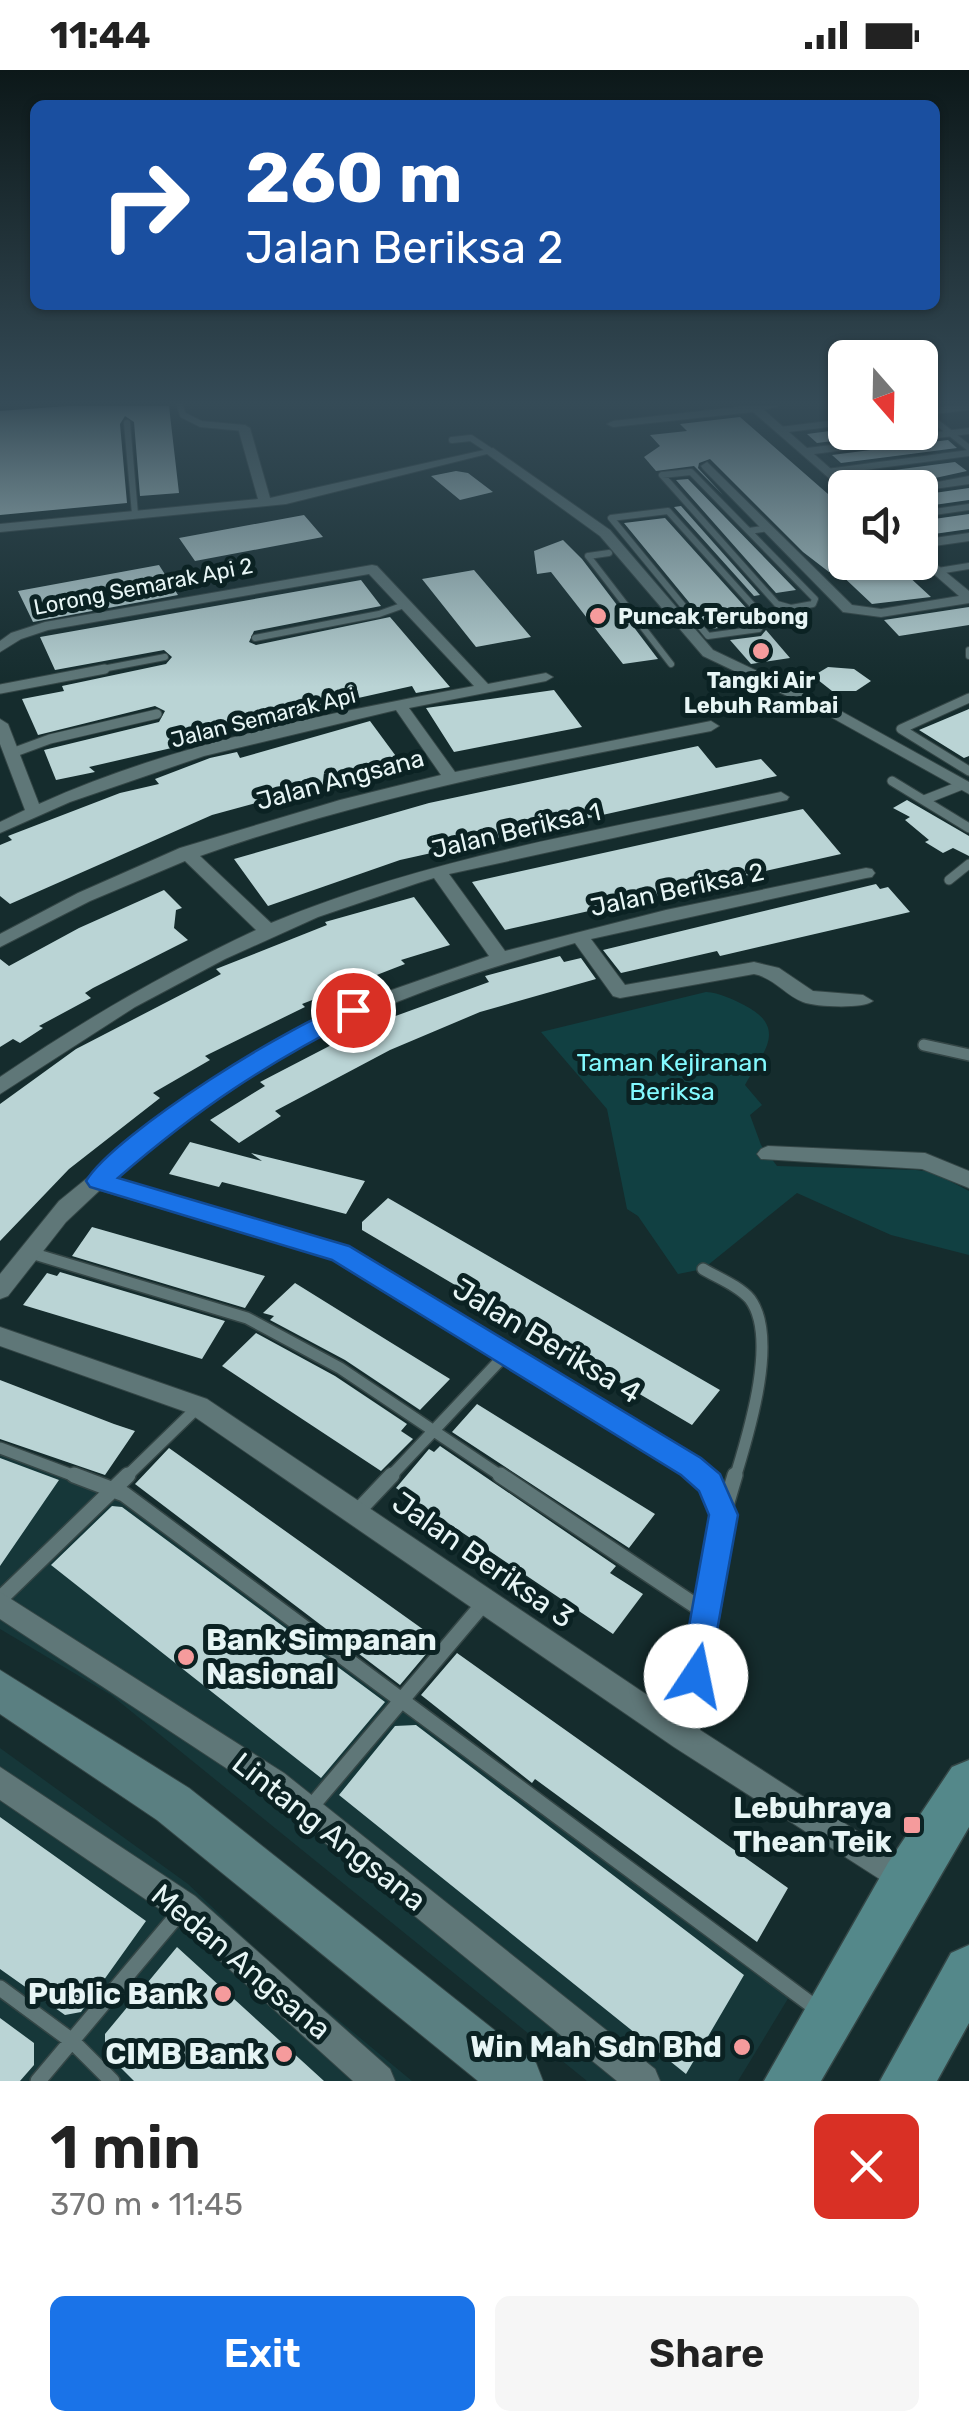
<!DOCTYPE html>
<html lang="en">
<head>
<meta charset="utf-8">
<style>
  body { margin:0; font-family:Rubik,sans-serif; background:#f6f6f6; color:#222; height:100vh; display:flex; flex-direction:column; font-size:38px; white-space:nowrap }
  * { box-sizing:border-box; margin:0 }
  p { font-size:32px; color:#767676 }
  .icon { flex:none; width:55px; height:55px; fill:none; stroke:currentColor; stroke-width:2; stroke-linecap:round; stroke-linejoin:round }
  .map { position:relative; height:2011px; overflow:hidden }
  .side { display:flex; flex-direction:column; background:#fff; flex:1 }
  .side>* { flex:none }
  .banner { position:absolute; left:30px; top:30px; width:910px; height:210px; border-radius:15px; box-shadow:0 2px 8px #0004; background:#1a4fa0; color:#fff; overflow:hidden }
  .needle { width:65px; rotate:160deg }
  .tools { position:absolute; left:828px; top:270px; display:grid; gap:20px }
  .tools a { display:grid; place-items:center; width:110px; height:110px; border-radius:15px; background:#fff; box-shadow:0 2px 8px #0004; font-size:50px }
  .pin { position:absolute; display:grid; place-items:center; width:85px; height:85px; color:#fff; margin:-42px; border:5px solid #fff; border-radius:50%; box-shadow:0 2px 10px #0007 }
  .me { position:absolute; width:110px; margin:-55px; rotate:11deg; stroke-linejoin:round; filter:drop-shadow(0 0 8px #0008) }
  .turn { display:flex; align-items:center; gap:35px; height:210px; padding:0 50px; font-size:45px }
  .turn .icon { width:130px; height:130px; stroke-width:2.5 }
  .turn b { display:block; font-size:70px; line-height:85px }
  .round { display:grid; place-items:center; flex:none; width:105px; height:105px; border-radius:15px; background:#f6f6f6 }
  .head { display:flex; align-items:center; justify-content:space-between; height:170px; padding:0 50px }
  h1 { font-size:60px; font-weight:600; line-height:75px }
  .primary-button { display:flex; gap:20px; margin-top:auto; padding:20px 50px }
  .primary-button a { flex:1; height:115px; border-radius:15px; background:#1a73e8; color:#fff; font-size:40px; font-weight:600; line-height:115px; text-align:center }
  .primary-button a+a { background:#f6f6f6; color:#222 }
  .status { display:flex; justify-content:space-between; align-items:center; height:70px; padding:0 50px; background:#fff; direction:ltr }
  .status svg { height:28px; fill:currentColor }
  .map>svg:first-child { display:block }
</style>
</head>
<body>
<div class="status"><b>11:44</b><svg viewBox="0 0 49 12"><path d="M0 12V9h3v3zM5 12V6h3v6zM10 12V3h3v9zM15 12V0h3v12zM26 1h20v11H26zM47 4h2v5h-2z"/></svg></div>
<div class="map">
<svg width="969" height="2011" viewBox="0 0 969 2011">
  <rect width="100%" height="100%" fill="#152c2d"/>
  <path fill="#163739" d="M0,1375L116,1418L792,1922L738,2011H587L111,1625L0,1559Z
    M0,1678L188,1814L278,1900L412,2011H0Z"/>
  <path fill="#114042" d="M706,922C720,923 732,929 744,935C789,958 763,982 745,1015L762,1035L750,1045L761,1075L777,1096L916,1100L932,1102L969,1121V1185L891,1165L797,1123L703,1199L678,1204L638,1146L627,1139L607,1039L541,962Z"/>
  <path fill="#bad4d5" d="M68,336H169L179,423L140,426L134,352L125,346L120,354L127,433L0,445V341Z
    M740,347L836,431L829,432L845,448V492H893L931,527L872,534L837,501L829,502L803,482L710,389L699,393L698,398L723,425L694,396L656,401L644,387L660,376L650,365L687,361L680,354Z
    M845,359V362H902L817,373L807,364Z
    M948,370L957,378L841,393L832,385Z
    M955,392L967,401L908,414L903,409L866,414L856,405Z
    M456,401L468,403L493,422L460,430L431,406Z
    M688,409L796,520L776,523L676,410Z
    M969,418V430L920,437V425Z
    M681,436L760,525L754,526L674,437Z
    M969,444V459L920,466V451Z
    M304,445L323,467L195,491L179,468Z
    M665,448L756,549L754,553L711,559L624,453Z
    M563,470L582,489L658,589L623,594L551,502L537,504L534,481Z
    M159,495L178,525L33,552L18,521Z
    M474,500L531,567L476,577L422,509Z
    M361,510L381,536L254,561L249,572L256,575L390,547L450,617L416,623L412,616L224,658L228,665L89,697L95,702L56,710L44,680L159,652L165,641L155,636L38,665L22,629L64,621L62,616L166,594L172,587L164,580L55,600L40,567Z
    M969,537V555L899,566L884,550Z
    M766,560L790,588L751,594L730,570L761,566Z
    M828,597L854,599L871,611L856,621H832L813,606Z
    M554,620L582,657L454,682L426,638Z
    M969,639V686L964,688L919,660Z
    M370,651L401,693L212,745L10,834L0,826V775L12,770L8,766L120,723L159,714L155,709L210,688L237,682L240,688Z
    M698,676L716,698L761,689L777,706L400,790L268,836L234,789L429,733Z
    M907,730L969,766V786L953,778L943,783L925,772L929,770L905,750L910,747L893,738Z
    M803,739L841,784L505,860L472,812Z
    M876,814L880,819L888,817L910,842L720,886L717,881L621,903L603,880Z
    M164,820L182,838L176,840L174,858L188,870L93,918L85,923L91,928L39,956L43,958L20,973L13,969L0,977V889L9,896L79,858Z
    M414,827L450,875L401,890L405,894L302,934L305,937L205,986L210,990L153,1023L160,1028L69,1099L0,1171V1034L76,979L221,904L216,899L327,855L325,852Z
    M560,886L564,892L581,888L596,909L480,942L390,980L275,1041L281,1046L239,1073L210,1050L265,1016L260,1012L368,956L489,912L485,906Z
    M190,1072L262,1091L251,1083L365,1111L346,1144L222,1112L219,1117L169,1104Z
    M388,1128L485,1184L720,1320L692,1355L362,1160V1152Z
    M92,1157L134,1169L265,1206L245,1238L72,1186Z
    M60,1202L225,1251L202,1289L23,1235L47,1203L57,1206Z
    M295,1213L390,1272L450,1309L420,1340L345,1290L270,1250L274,1246L263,1243Z
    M256,1263L335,1306L407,1354L401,1361L413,1369L381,1401L222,1296Z
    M0,1310L114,1354L135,1361L105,1405L0,1369Z
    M477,1334L655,1444L629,1478L452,1362Z
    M440,1376L616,1496L610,1503L643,1524L613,1564L396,1418L429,1379L434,1382Z
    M169,1378L438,1570L400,1615L135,1414Z
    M0,1388L59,1410L0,1496Z
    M112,1436L122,1437L385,1632L321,1708L51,1495Z
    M457,1583L788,1818L757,1872L535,1709L532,1713L421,1625Z
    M416,1655L744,1905L686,2004L339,1725L395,1656Z
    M0,1747L146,1851L81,1942L65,1945L0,1899Z
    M177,1877L324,2011H134L105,1982V1964Z
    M0,1948L34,1973V1995L20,2011H0Z"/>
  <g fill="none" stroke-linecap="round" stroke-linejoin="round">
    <defs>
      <path id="lane-far3" d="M180,336L183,345L201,354L244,358
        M920,339L969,378
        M925,342L969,337
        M127,353L135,444
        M780,360L845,352
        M452,370L471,368L489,380
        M691,402L815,529L813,534L791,538L777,534L662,405Z
        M827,402L969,383
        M668,441L764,548L759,559L708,566L611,448Z
        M920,444L969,437
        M749,461L769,458
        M609,483L588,486L671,594
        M938,501L969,496
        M255,568L379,544L407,534
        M969,580V586
        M92,601L165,587"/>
      <path id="lane-far2" d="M0,619L105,599
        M969,628L901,659L969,701
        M12,683L50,669L157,644
        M892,711L969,758
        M924,730L962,715
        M949,810L969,794"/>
      <path id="lane-far1" d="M924,975L969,985
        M31,1183L247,1248L340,1298L504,1408
        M703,1199C718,1208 739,1216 750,1229C779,1268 748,1365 735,1408
        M0,1378L80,1408
        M125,1408L198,1337
        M389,1408L505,1285"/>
      <path id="lane" d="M74,1405L124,1424L820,1941
        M500,1405L702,1540
        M725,1439L735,1405
        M357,1442L392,1405
        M0,1529L128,1405
        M311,1737L484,1533
        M0,1918L72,1971L112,2011
        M38,2011L181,1841"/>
      <path id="street" d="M745,336H778L764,340L807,378L969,358V364L814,384L849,415L845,422L753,342L613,357L607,354L613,351Z
        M244,355L250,358L270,428L493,378L610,460L713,580L839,640L969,712V724L829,646L703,586L600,466L487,384L286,434L0,462V454L258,429L238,358Z
        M707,392L852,535L881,539L959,526L920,492V481L969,521V533L881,547L843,542L703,399L701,396Z
        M969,406V414L920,421V418H906Z
        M969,463V471L920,478V470Z
        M372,495L377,496L488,614L546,603L553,607L546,611L409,638L455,702L711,651L719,656L711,661C538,694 366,727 200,786L271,853C434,785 609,759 781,722L789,727L787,730L449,804L505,881L666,840L866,798L872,799L875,803L872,807L866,808L591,869L625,915L754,892L779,898L813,921L863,925L873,931C863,939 816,937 803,932C785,925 774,908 754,904L620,928L613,926L575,873C484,899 394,928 309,972C239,1009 176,1058 115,1108L348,1177L700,1389L719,1404L737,1445L700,1660L917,1800L921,1811L917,1822L906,1826L674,1677L189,1343L0,1276V1257L207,1329L674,1643L711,1445L700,1419L682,1405L332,1189L100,1120L66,1152L8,1226L0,1229V1204L59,1131L124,1078L208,1014L295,963L383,923L489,886L434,808L418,813L318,847L225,889L135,937L0,1024V1007C82,951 166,902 256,860L185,791L90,831L0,877V864L78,823L180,778L340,730L441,705L396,640L204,686L70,732L0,763V752L25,740L0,674V649L8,654L39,734C176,672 327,644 474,616L369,504L48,560L21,569L0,582V571L11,563L45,552Z
        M768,1076L925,1083L969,1101V1118L922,1099L761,1089L757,1084L761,1079Z
        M0,1522L284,1703L655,1999L660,2011H617L264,1723L0,1549Z
        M0,1697L195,1826L390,1999L395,2011H353L173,1848L0,1730Z"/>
      <path id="secondary" d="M0,1600L189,1718L536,1993L543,2011H478L157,1750L0,1644Z"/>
      <path id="primary" d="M969,1690V1757L821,2011H764L888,1793L952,1697Z
        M969,1875V1953L937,2011H880L951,1883Z"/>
    </defs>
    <use href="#lane-far3" stroke="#344646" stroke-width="8"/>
    <use href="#lane-far2" stroke="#344646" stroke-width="11"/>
    <use href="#lane-far1" stroke="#344646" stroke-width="14"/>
    <use href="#lane" stroke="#344646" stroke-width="18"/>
    <use href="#street" stroke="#344646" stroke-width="2"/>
    <use href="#secondary" stroke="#344646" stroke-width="2"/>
    <use href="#primary" stroke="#344646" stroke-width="3"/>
    <use href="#lane-far3" stroke="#5f7778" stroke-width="6"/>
    <use href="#lane-far2" stroke="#5f7778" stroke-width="9"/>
    <use href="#lane-far1" stroke="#5f7778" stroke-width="11"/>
    <use href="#lane" stroke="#5f7778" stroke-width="15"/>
    <use href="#street" fill="#5f7778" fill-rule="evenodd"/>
    <use href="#secondary" fill="#5a7f81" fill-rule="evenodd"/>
    <use href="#primary" fill="#54888a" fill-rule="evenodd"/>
  </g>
  <linearGradient id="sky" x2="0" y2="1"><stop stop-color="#0c1819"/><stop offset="0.54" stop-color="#354b57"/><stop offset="1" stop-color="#354b57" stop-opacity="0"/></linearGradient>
  <rect width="969" height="617" fill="url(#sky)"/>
  <path fill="#1a73e8" stroke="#114b97" stroke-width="2.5" d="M353,933L360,935V946C264,995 200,1037 118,1108L349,1176L701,1388L720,1404L738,1445L707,1616L696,1621L684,1616L680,1606L709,1445L699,1421L681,1405L332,1190L90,1117L86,1111C114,1064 298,948 353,933Z"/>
  <g fill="#f59b9c" stroke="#0b2223" stroke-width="4">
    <circle cx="598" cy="546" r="10"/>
    <circle cx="761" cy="581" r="10"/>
    <circle cx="186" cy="1587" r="10"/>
    <rect x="902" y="1745" width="20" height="20" rx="5"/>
    <circle cx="223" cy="1924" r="10"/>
    <circle cx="742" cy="1977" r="10"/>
    <circle cx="284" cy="1984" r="10"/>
  </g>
  <g text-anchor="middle" stroke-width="10" stroke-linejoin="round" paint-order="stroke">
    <g font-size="22" fill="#e7f5f5" stroke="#0b2223">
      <text transform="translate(143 516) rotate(-11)" y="8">Lorong Semarak Api 2</text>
      <text transform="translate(263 647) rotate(-14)" y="8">Jalan Semarak Api</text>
    </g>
    <g font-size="22" font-weight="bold" fill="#e7f5f5" stroke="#0b2223" text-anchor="start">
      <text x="618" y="554">Puncak Terubong</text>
      <text x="761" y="618" text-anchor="middle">Tangki Air<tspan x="761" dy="25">Lebuh Rambai</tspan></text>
    </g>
    <g font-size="25" fill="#e7f5f5" stroke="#0b2223">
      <text transform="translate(340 709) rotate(-15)" y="9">Jalan Angsana</text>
      <text transform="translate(516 760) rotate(-13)" y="9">Jalan Beriksa 1</text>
      <text transform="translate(677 819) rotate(-12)" y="9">Jalan Beriksa 2</text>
    </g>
    <g font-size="25" fill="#83faff" stroke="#0b2223">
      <text x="672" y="1001">Taman Kejiranan<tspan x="672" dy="29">Beriksa</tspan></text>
    </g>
    <g font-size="30" fill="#e7f5f5" stroke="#0b2223">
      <text transform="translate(547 1271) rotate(31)" y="10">Jalan Beriksa 4</text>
      <text transform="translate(483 1490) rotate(35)" y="10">Jalan Beriksa 3</text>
      <text transform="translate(329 1762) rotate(38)" y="10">Lintang Angsana</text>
      <text transform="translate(241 1892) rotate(40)" y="10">Medan Angsana</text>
    </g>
    <g font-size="30" font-weight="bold" fill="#e7f5f5" stroke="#0b2223" text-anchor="end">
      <text x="206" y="1580" text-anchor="start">Bank Simpanan<tspan x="206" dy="34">Nasional</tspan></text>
      <text x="892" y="1748">Lebuhraya<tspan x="892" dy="34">Thean Teik</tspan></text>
      <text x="203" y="1934">Public Bank</text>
      <text x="722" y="1987">Win Mah Sdn Bhd</text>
      <text x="264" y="1994">CIMB Bank</text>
    </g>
  </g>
</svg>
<div class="tools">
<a><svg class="needle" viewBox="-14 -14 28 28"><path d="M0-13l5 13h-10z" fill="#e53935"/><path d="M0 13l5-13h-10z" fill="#767676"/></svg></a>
<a><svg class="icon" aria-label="sound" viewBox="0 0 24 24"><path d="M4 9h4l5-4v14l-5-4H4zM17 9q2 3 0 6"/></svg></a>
</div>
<div class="pin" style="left:353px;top:940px;background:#d93025"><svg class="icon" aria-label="arrive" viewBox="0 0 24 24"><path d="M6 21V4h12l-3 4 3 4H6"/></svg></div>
<svg class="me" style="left:696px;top:1606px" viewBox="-20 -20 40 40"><circle r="19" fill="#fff"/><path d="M0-13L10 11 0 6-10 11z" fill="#1a73e8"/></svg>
<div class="banner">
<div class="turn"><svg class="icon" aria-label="right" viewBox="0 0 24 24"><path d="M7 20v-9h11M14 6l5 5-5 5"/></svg><div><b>260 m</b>Jalan Beriksa 2</div></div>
</div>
</div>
<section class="side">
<div class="head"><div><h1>1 min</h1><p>370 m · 11:45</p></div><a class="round" style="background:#d93025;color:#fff"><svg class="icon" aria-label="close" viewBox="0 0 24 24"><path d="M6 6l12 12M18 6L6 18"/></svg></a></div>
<div class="primary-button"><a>Exit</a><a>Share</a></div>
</section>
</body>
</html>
